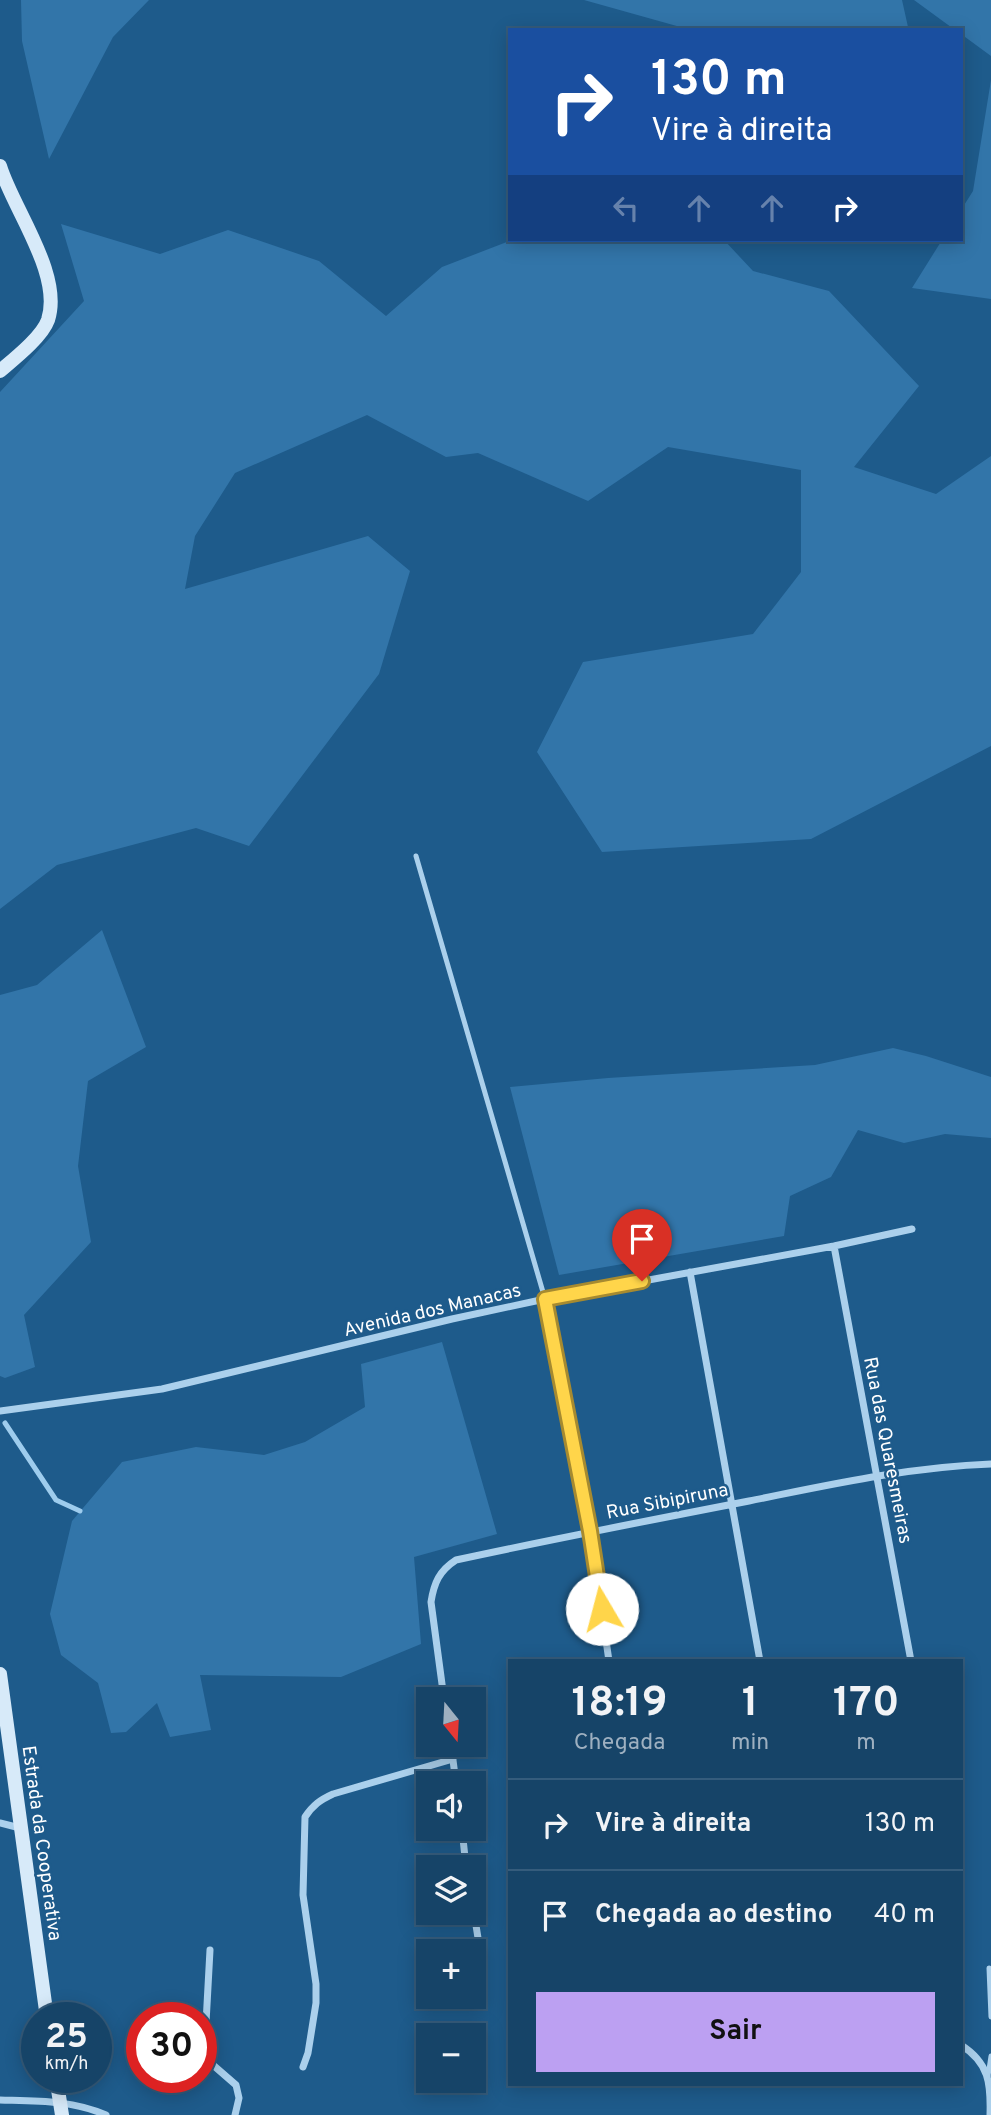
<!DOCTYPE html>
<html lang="pt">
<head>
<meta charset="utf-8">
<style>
  body { margin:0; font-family:Overpass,sans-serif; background:#234e71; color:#f1f3f6; height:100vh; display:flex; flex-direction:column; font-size:26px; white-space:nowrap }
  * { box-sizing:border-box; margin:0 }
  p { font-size:23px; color:#9eb0c0 }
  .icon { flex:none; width:38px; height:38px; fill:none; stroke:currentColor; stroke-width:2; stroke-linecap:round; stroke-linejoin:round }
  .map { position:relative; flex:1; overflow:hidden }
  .sheet { position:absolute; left:508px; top:1659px; width:455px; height:427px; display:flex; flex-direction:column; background:#164468; border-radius:0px; box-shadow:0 4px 18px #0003,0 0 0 2px #355c7c }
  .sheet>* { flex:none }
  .guide { position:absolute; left:508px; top:28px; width:455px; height:214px; border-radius:0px; box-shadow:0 4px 18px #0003,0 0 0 2px #355c7c; background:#1a4fa0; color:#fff; overflow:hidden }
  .needle { width:46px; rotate:162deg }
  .buttons { position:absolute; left:416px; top:1687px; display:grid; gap:14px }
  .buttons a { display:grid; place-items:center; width:70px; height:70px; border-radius:0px; background:#164468; box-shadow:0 4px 18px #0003,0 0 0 2px #355c7c; font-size:35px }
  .speed { position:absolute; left:21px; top:2002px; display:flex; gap:14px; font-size:35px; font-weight:700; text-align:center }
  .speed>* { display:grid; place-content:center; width:91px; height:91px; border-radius:50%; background:#164468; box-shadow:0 4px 18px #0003,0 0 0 2px #355c7c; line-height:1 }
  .speed small { font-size:18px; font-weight:400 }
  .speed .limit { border:10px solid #d22; background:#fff; color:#111 }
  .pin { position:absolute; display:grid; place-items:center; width:60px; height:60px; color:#fff; margin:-72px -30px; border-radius:50% 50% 50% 0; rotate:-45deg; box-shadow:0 0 7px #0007 }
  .pin .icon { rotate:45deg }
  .me { position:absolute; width:77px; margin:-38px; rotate:352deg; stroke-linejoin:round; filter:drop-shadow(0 0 5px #0008) }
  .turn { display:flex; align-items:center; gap:24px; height:147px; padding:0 28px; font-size:32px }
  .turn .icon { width:91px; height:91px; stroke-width:2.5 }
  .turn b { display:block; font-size:49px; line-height:60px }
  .lanes { display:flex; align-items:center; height:66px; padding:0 28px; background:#0003; justify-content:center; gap:35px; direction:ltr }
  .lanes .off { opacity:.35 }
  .eta { display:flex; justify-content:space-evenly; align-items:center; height:119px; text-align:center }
  .eta b { font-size:42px; font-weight:700; line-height:49px }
  .primary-button { display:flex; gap:14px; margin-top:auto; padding:14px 28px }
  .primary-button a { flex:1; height:80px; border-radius:0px; background:#bca0f2; color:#111; font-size:28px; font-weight:700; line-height:80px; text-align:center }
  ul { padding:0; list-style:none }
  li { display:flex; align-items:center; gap:21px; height:91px; padding:0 28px; border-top:2px solid #355c7c }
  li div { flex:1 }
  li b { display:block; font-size:26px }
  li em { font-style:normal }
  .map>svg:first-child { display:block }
</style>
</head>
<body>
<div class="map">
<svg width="991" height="2115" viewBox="0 0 991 2115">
  <rect width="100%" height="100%" fill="#1e5b8b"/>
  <path fill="#3275a9" d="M21,0H149L113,37L49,159L22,41Z
    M584,0H902L908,27L903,30H691Z
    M914,0H991V56L961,34V30H955Z
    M991,80V299L912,288L942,240H961V210L973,191Z
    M61,224L160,254L228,230L319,261L386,316L442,267L512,240H724L753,271L829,291L919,386L854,467L936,494L991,456V746L811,839L602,852L537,752L583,662L753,634L801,572V470L668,447L588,501L478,453L446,457L367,415L235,473L195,536L185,589L368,536L410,571L379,674L249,846L196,828L57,865L0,909V392L84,301Z
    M102,930L146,1047L88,1081L78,1166L91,1242L24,1315L35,1367L5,1378L0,1376V995L37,985Z
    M893,1048L926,1056L991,1077V1138L945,1134L904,1143L858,1130L831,1177L790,1196L784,1236L559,1275L510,1087L608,1078L815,1065Z
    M442,1342L497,1534L414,1557L421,1644L341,1677L200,1675L211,1730L170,1737L157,1703L126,1732L111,1733L98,1683L61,1655L50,1614L72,1521L122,1462L196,1447L264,1455L305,1442L365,1407L361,1364Z"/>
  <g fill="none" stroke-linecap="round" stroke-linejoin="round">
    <path stroke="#9ecced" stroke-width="5" d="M5,1423L56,1500L80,1511"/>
    <path stroke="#abd0ec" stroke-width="5" d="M416,856L545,1299
      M989,1968L991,2017
      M988,2076L991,2056"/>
    <path stroke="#abd0ec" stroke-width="7" d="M834,1246L911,1661
      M690,1272L760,1661
      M545,1299L590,1531L609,1661
      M0,1411L162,1389L452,1319L545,1299L834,1246L912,1229
      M444,1699L431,1602C434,1583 439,1571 456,1560C553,1539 651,1520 749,1501C829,1485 909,1467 991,1464
      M451,1745L456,1783
      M0,1823L20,1828
      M462,1829L466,1867
      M474,1913L483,1969
      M210,1950L206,2023L208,2051L213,2065L236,2085L239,2098L235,2115
      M961,2045C989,2063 991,2083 990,2115
      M303,2067L308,2053L316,2003V1984L303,1895L305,1817C313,1805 320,1800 333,1794L453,1759
      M0,2100C36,2101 72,2100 106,2115"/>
    <path stroke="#d7eaf9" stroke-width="14" d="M0,166C13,209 63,274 48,320C42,337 14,359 0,371
      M0,1674L47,2018
      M56,2077L62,2115"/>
  </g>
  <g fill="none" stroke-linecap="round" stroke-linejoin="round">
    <defs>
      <path id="route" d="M602,1609L590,1531L545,1299L642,1281"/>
    </defs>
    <use href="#route" stroke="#a68a30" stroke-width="18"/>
    <use href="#route" stroke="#ffd54a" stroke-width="12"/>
  </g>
  <g text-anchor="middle" stroke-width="5" stroke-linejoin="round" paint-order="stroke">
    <g font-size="19" fill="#fff" stroke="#1e5b8b">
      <text transform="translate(432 1309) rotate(-13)" y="7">Avenida dos Manacas</text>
      <text transform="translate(889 1450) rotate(79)" y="7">Rua das Quaresmeiras</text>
      <text transform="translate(667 1500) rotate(-11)" y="7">Rua Sibipiruna</text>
      <text transform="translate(43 1843) rotate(82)" y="7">Estrada da Cooperativa</text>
    </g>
  </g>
</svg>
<div class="buttons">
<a><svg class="needle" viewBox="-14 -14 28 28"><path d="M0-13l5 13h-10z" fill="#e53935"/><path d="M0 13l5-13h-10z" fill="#9eb0c0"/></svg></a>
<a><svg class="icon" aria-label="sound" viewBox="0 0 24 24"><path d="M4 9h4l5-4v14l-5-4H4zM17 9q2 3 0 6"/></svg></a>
<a><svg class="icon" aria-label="layers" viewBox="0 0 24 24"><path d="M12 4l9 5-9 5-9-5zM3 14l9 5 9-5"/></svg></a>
<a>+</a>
<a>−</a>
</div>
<div class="speed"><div>25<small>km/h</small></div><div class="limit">30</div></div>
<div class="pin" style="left:642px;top:1281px;background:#d93025"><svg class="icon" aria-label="arrive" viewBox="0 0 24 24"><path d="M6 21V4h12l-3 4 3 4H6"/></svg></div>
<svg class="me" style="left:602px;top:1609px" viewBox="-20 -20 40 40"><circle r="19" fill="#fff"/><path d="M0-13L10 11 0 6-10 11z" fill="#ffd54a"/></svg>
<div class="guide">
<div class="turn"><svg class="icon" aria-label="right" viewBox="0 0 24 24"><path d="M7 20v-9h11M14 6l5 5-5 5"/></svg><div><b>130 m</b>Vire à direita</div></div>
<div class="lanes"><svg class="icon off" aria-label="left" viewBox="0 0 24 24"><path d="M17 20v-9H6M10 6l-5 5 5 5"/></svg><svg class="icon off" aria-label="ahead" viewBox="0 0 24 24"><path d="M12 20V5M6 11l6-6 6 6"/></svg><svg class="icon off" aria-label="ahead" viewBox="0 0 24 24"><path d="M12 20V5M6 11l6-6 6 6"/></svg><svg class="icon" aria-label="right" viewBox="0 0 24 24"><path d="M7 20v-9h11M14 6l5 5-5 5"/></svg></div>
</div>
<section class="sheet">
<div class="eta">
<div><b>18:19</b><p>Chegada</p></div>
<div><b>1</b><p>min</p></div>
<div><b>170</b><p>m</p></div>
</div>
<ul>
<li><svg class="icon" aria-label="right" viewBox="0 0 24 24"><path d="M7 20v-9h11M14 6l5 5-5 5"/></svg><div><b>Vire à direita</b></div><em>130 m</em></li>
<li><svg class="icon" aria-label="arrive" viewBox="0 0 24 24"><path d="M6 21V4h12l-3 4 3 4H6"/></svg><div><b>Chegada ao destino</b></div><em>40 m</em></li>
</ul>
<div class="primary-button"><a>Sair</a></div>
</section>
</div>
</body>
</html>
